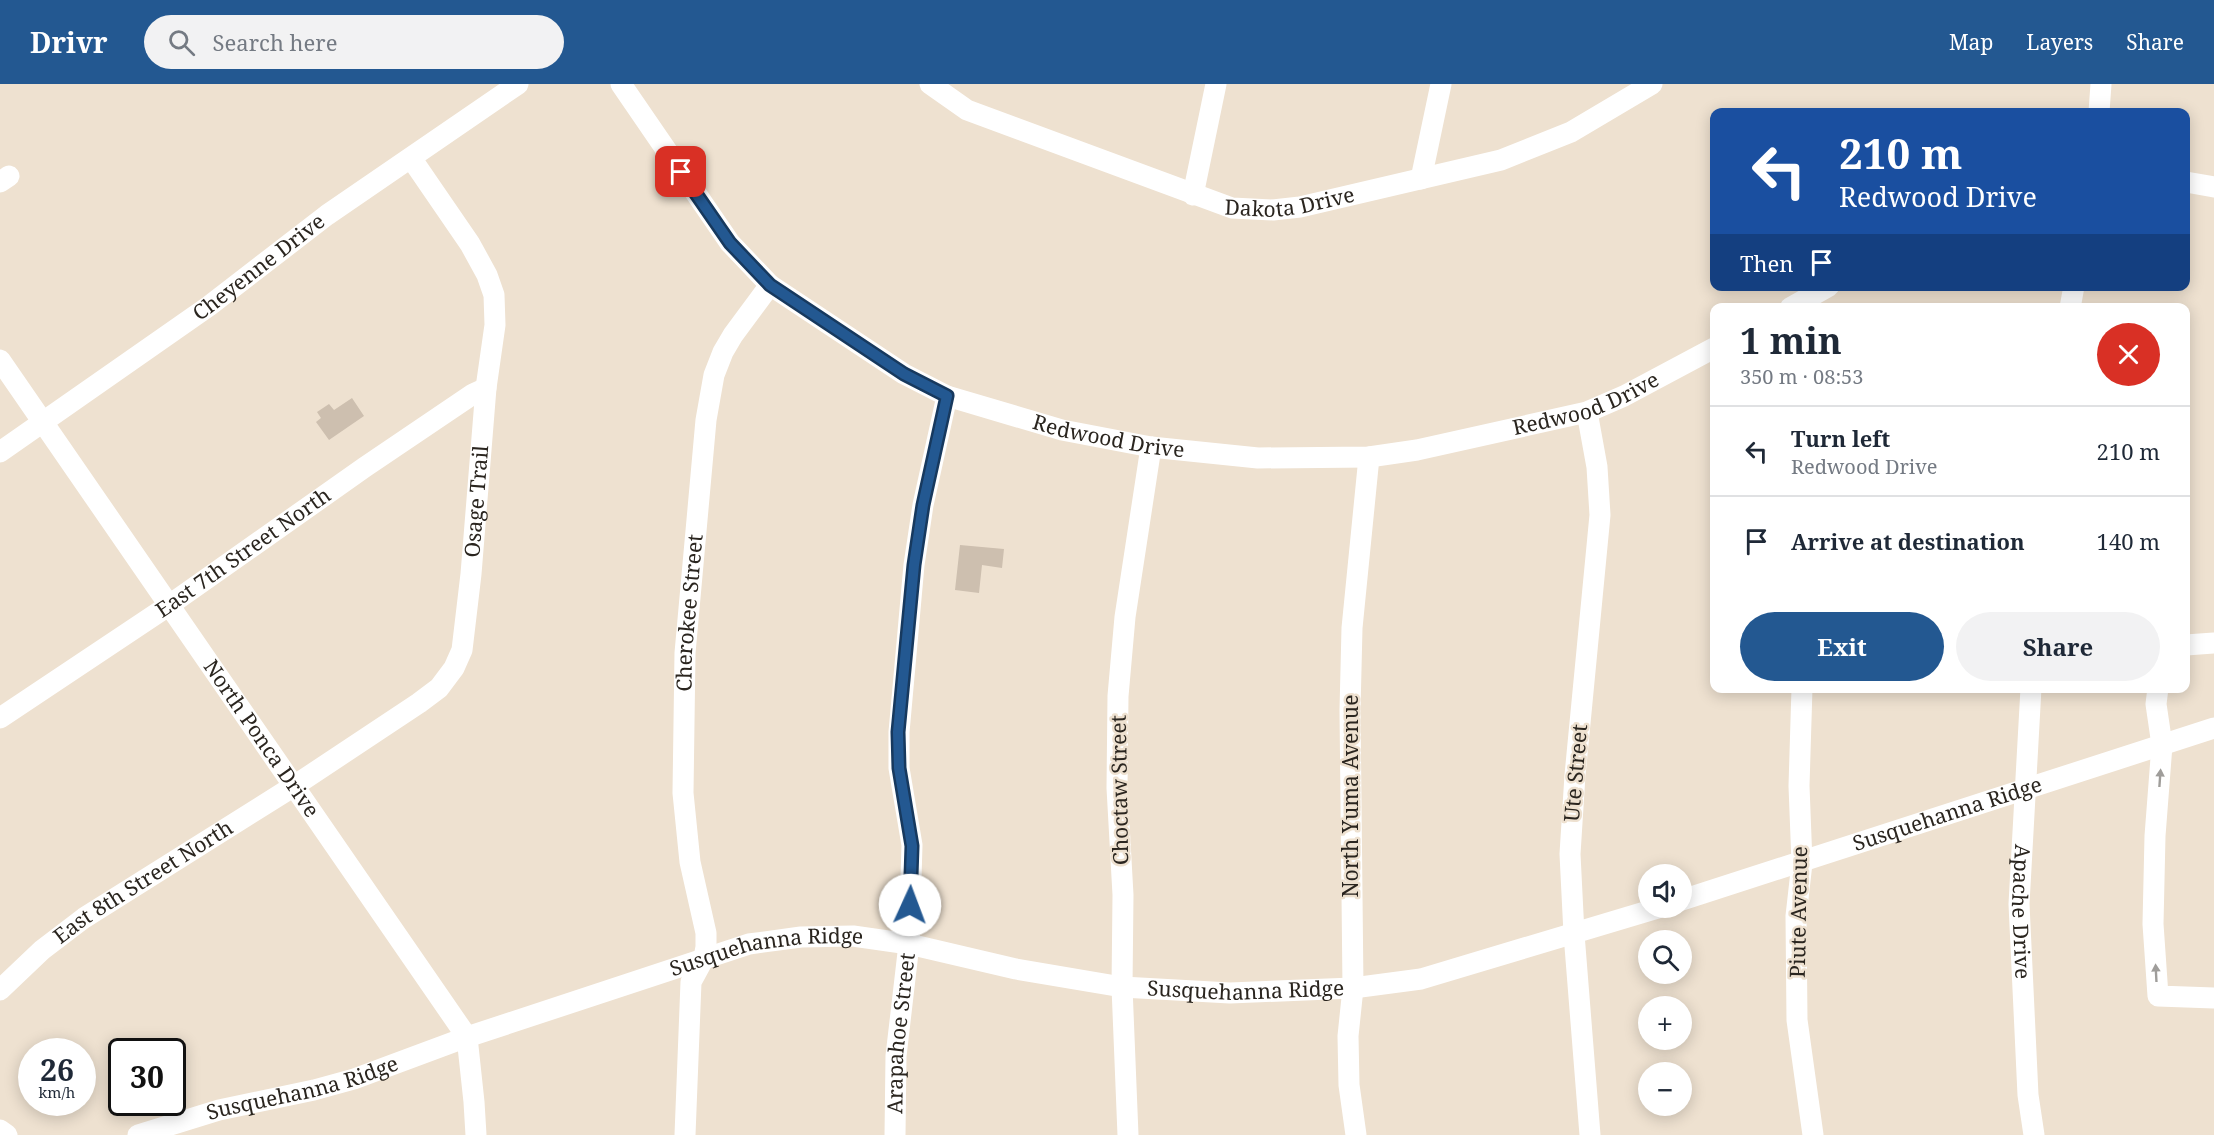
<!DOCTYPE html>
<html lang="en">
<head>
<meta charset="utf-8">
<style>
  body { margin:0; font-family:"Noto Serif",serif; background:#f2f2f3; color:#1f2937; height:100vh; display:flex; flex-direction:column; font-size:22px; white-space:nowrap }
  * { box-sizing:border-box; margin:0 }
  p { font-size:20px; color:#747a83 }
  .icon { flex:none; width:33px; height:33px; fill:none; stroke:currentColor; stroke-width:2; stroke-linecap:round; stroke-linejoin:round }
  .map { position:relative; flex:1; overflow:hidden }
  .drawer { position:absolute; left:1710px; top:219px; width:480px; height:390px; display:flex; flex-direction:column; background:#fff; border-radius:12px; box-shadow:0 3px 15px #0003 }
  .drawer>* { flex:none }
  .hud { position:absolute; left:1710px; top:24px; width:480px; height:183px; border-radius:12px; box-shadow:0 3px 15px #0003; background:#1a4fa0; color:#fff; overflow:hidden }
  .buttons { position:absolute; left:1638px; top:780px; display:grid; gap:12px }
  .buttons a { display:grid; place-items:center; width:54px; height:54px; border-radius:50%; background:#fff; box-shadow:0 3px 15px #0003; font-size:30px }
  .speed { position:absolute; left:18px; top:954px; display:flex; gap:12px; font-size:30px; font-weight:700; text-align:center }
  .speed>* { display:grid; place-content:center; width:78px; height:78px; border-radius:50%; background:#fff; box-shadow:0 3px 15px #0003; line-height:1 }
  .speed small { font-size:15px; font-weight:400 }
  .speed .limit { border:3px solid #111; border-radius:9px; background:#fff; color:#111 }
  .pin { position:absolute; display:grid; place-items:center; width:51px; height:51px; color:#fff; margin:-26px; border-radius:12px; box-shadow:0 3px 9px #0006 }
  .me { position:absolute; width:66px; margin:-33px; rotate:2deg; stroke-linejoin:round; filter:drop-shadow(0 0 4px #0008) }
  .turn { display:flex; align-items:center; gap:21px; height:126px; padding:0 30px; font-size:27px }
  .turn .icon { width:78px; height:78px; stroke-width:2.5 }
  .turn b { display:block; font-size:42px; line-height:51px }
  .then { display:flex; align-items:center; height:57px; padding:0 30px; background:#0003; gap:12px; font-size:22px }
  .round { display:grid; place-items:center; flex:none; width:63px; height:63px; border-radius:32px; background:#f2f2f3 }
  .summary { display:flex; align-items:center; justify-content:space-between; height:102px; padding:0 30px }
  h1 { font-size:36px; font-weight:700; line-height:45px }
  .cta { display:flex; gap:12px; margin-top:auto; padding:12px 30px }
  .cta a { flex:1; height:69px; border-radius:36px; background:#235891; color:#fff; font-size:24px; font-weight:700; line-height:69px; text-align:center }
  .cta a+a { background:#f2f2f3; color:#1f2937 }
  ul { padding:0; list-style:none }
  li { display:flex; align-items:center; gap:18px; height:90px; padding:0 30px; border-top:2px solid #e0e1e3 }
  li div { flex:1 }
  li b { display:block; font-size:22px }
  li em { font-style:normal }
  header { display:flex; align-items:center; gap:36px; box-sizing:border-box; height:84px; padding:0 30px; background:#235891; color:#fff }
  header strong { font-size:28px }
  nav { display:flex; gap:33px; margin-inline-start:auto; font-size:21px }
  .search { width:420px; height:54px; background:#f2f2f3; display:flex; align-items:center; gap:15px; box-sizing:border-box; padding:0 21px; border-radius:33px; color:#747a83; font-size:22px }
  .map>svg:first-child { display:block }
</style>
</head>
<body>
<header>
<strong>Drivr</strong>
<div class="search"><svg class="icon" aria-label="search" viewBox="0 0 24 24"><circle cx="10" cy="10" r="6"/><path d="M15 15l6 6"/></svg>Search here</div>
<nav><a>Map</a><a>Layers</a><a>Share</a></nav>
</header>
<div class="map">
<svg width="2214" height="1051" viewBox="0 0 2214 1051">
  <rect width="100%" height="100%" fill="#eee1d0"/>
  <path fill="#cdbfaf" d="M352,314L364,332L329,356L316,338L321,334L317,328L329,320L334,326Z
    M960,461L1004,465L1002,484L982,481L979,509L955,506Z"/>
  <g fill="none" stroke-linecap="round" stroke-linejoin="round">
    <g stroke="#fff" stroke-width="21">
      <path id="s1" d="M621,0L730,159L770,201L904,290L947,312L1062,346L1151,363L1258,374L1369,373L1417,366L1587,328L1624,312L1714,264"/>
      <path id="s2" d="M930,0L967,26L1232,124L1273,126L1300,123L1501,76L1571,48L1652,0"/>
      <path d="M2099,28L2101,0"/>
      <path d="M1421,95L1441,0"/>
      <path d="M0,98L9,92"/>
      <path d="M2186,98L2214,103"/>
      <path d="M1193,111L1216,0"/>
      <path d="M1790,224L1829,202"/>
      <path d="M2070,224L2074,202"/>
      <path id="s3" d="M0,276L467,953L474,1018L476,1051"/>
      <path d="M1587,328L1597,383L1600,431L1575,691L1570,770L1574,850L1590,1051"/>
      <path id="s4" d="M0,368L209,222L327,131L518,0"/>
      <path d="M2186,561L2214,559"/>
      <path d="M1802,604L1799,702L1802,779L1796,832L1797,936L1813,1051"/>
      <path id="s5" d="M2031,604L2019,820L2028,1011L2034,1051"/>
      <path d="M2158,604L2156,620L2162,661L2155,752L2153,840L2158,912L2214,914"/>
      <path id="s6" d="M0,634L168,522L365,383L473,310L486,304"/>
      <path id="s7" d="M1682,816L2214,644"/>
      <path id="s8" d="M0,906L42,866L84,834L294,702L419,619L439,604L454,584L462,566L471,490L486,304L495,241L494,211L487,191L470,160L411,74"/>
      <path d="M0,1046L7,1051"/>
      <path id="s9" d="M138,1051L219,1026L314,1006L354,995L467,953L749,860L801,853L853,852L909,860L1016,885L1122,903L1230,909L1353,904L1421,895L1658,824"/>
      <path id="s10" d="M685,1051L691,898L704,874L706,863V849L690,778L683,709L685,569L706,336L714,291L723,268L733,251L770,201"/>
      <path id="s11" d="M895,1051L896,972L909,860L912,761L899,684V648L914,481L923,421L947,312"/>
      <path d="M1128,1051L1122,903L1123,811L1117,704L1118,612L1125,533L1151,363"/>
      <path d="M1356,1051L1349,1001L1348,952L1353,904L1350,626L1352,544L1369,373"/>
    </g>
  </g>
  <defs><path id="oneway-solid" d="M-6-.8H1V-3.2L6.5 0L1 3.2V.8H-6Z" transform="scale(1.5)"/></defs>
  <g fill="#9f9d9a">
    <use href="#oneway-solid" transform="translate(2160 694) rotate(-86)"/>
    <use href="#oneway-solid" transform="translate(2156 889) rotate(-93)"/>
  </g>
  <g fill="none" stroke-linecap="round" stroke-linejoin="round">
    <defs>
      <path id="route" d="M681,88L730,159L770,201L904,290L947,312L923,421L914,481L898,648L899,684L912,762L910,821"/>
    </defs>
    <use href="#route" stroke="#17395e" stroke-width="15"/>
    <use href="#route" stroke="#235891" stroke-width="10"/>
  </g>
  <g text-anchor="middle" stroke-width="5" stroke-linejoin="round" paint-order="stroke">
    <g font-size="21" fill="#2a251f" stroke="#eee1d0">
      <text dy="7" stroke="none"><textPath href="#s2" startOffset="386">Dakota Drive</textPath></text>
      <text dy="7" stroke="none"><textPath href="#s4" startOffset="318">Cheyenne Drive</textPath></text>
      <text dy="7" stroke="none"><textPath href="#s1" startOffset="1113">Redwood Drive</textPath></text>
      <text dy="7" stroke="none"><textPath href="#s1" startOffset="627">Redwood Drive</textPath></text>
      <text dy="7" stroke="none"><textPath href="#s8" startOffset="728">Osage Trail</textPath></text>
      <text dy="7" stroke="none"><textPath href="#s6" startOffset="294">East 7th Street North</textPath></text>
      <text dy="7" stroke="none"><textPath href="#s10" startOffset="528">Cherokee Street</textPath></text>
      <text dy="7" stroke="none"><textPath href="#s3" startOffset="460">North Ponca Drive</textPath></text>
      <text transform="translate(1576 689) rotate(-85)" y="7">Ute Street</text>
      <text transform="translate(1120 706) rotate(-91)" y="7">Choctaw Street</text>
      <text transform="translate(1351 712) rotate(-90)" y="7">North Yuma Avenue</text>
      <text dy="7" stroke="none"><textPath href="#s7" startOffset="279">Susquehanna Ridge</textPath></text>
      <text dy="7" stroke="none"><textPath href="#s8" startOffset="180">East 8th Street North</textPath></text>
      <text transform="translate(1799 828) rotate(-89)" y="7">Piute Avenue</text>
      <text dy="7" stroke="none"><textPath href="#s5" startOffset="224">Apache Drive</textPath></text>
      <text dy="7" stroke="none"><textPath href="#s9" startOffset="657">Susquehanna Ridge</textPath></text>
      <text dy="7" stroke="none"><textPath href="#s9" startOffset="1143">Susquehanna Ridge</textPath></text>
      <text dy="7" stroke="none"><textPath href="#s11" startOffset="102">Arapahoe Street</textPath></text>
      <text dy="7" stroke="none"><textPath href="#s9" startOffset="171">Susquehanna Ridge</textPath></text>
    </g>
  </g>
</svg>
<div class="buttons">
<a><svg class="icon" aria-label="sound" viewBox="0 0 24 24"><path d="M4 9h4l5-4v14l-5-4H4zM17 9q2 3 0 6"/></svg></a>
<a><svg class="icon" aria-label="search" viewBox="0 0 24 24"><circle cx="10" cy="10" r="6"/><path d="M15 15l6 6"/></svg></a>
<a>+</a>
<a>−</a>
</div>
<div class="speed"><div>26<small>km/h</small></div><div class="limit">30</div></div>
<div class="pin" style="left:681px;top:88px;background:#d93025"><svg class="icon" aria-label="arrive" viewBox="0 0 24 24"><path d="M6 21V4h12l-3 4 3 4H6"/></svg></div>
<svg class="me" style="left:910px;top:821px" viewBox="-20 -20 40 40"><circle r="19" fill="#fff"/><path d="M0-13L10 11 0 6-10 11z" fill="#235891"/></svg>
<div class="hud">
<div class="turn"><svg class="icon" aria-label="left" viewBox="0 0 24 24"><path d="M17 20v-9H6M10 6l-5 5 5 5"/></svg><div><b>210 m</b>Redwood Drive</div></div>
<div class="then">Then<svg class="icon" aria-label="arrive" viewBox="0 0 24 24"><path d="M6 21V4h12l-3 4 3 4H6"/></svg></div>
</div>
<section class="drawer">
<div class="summary"><div><h1>1 min</h1><p>350 m · 08:53</p></div><a class="round" style="background:#d93025;color:#fff"><svg class="icon" aria-label="close" viewBox="0 0 24 24"><path d="M6 6l12 12M18 6L6 18"/></svg></a></div>
<ul>
<li><svg class="icon" aria-label="left" viewBox="0 0 24 24"><path d="M17 20v-9H6M10 6l-5 5 5 5"/></svg><div><b>Turn left</b><p>Redwood Drive</p></div><em>210 m</em></li>
<li><svg class="icon" aria-label="arrive" viewBox="0 0 24 24"><path d="M6 21V4h12l-3 4 3 4H6"/></svg><div><b>Arrive at destination</b></div><em>140 m</em></li>
</ul>
<div class="cta"><a>Exit</a><a>Share</a></div>
</section>
</div>
</body>
</html>
